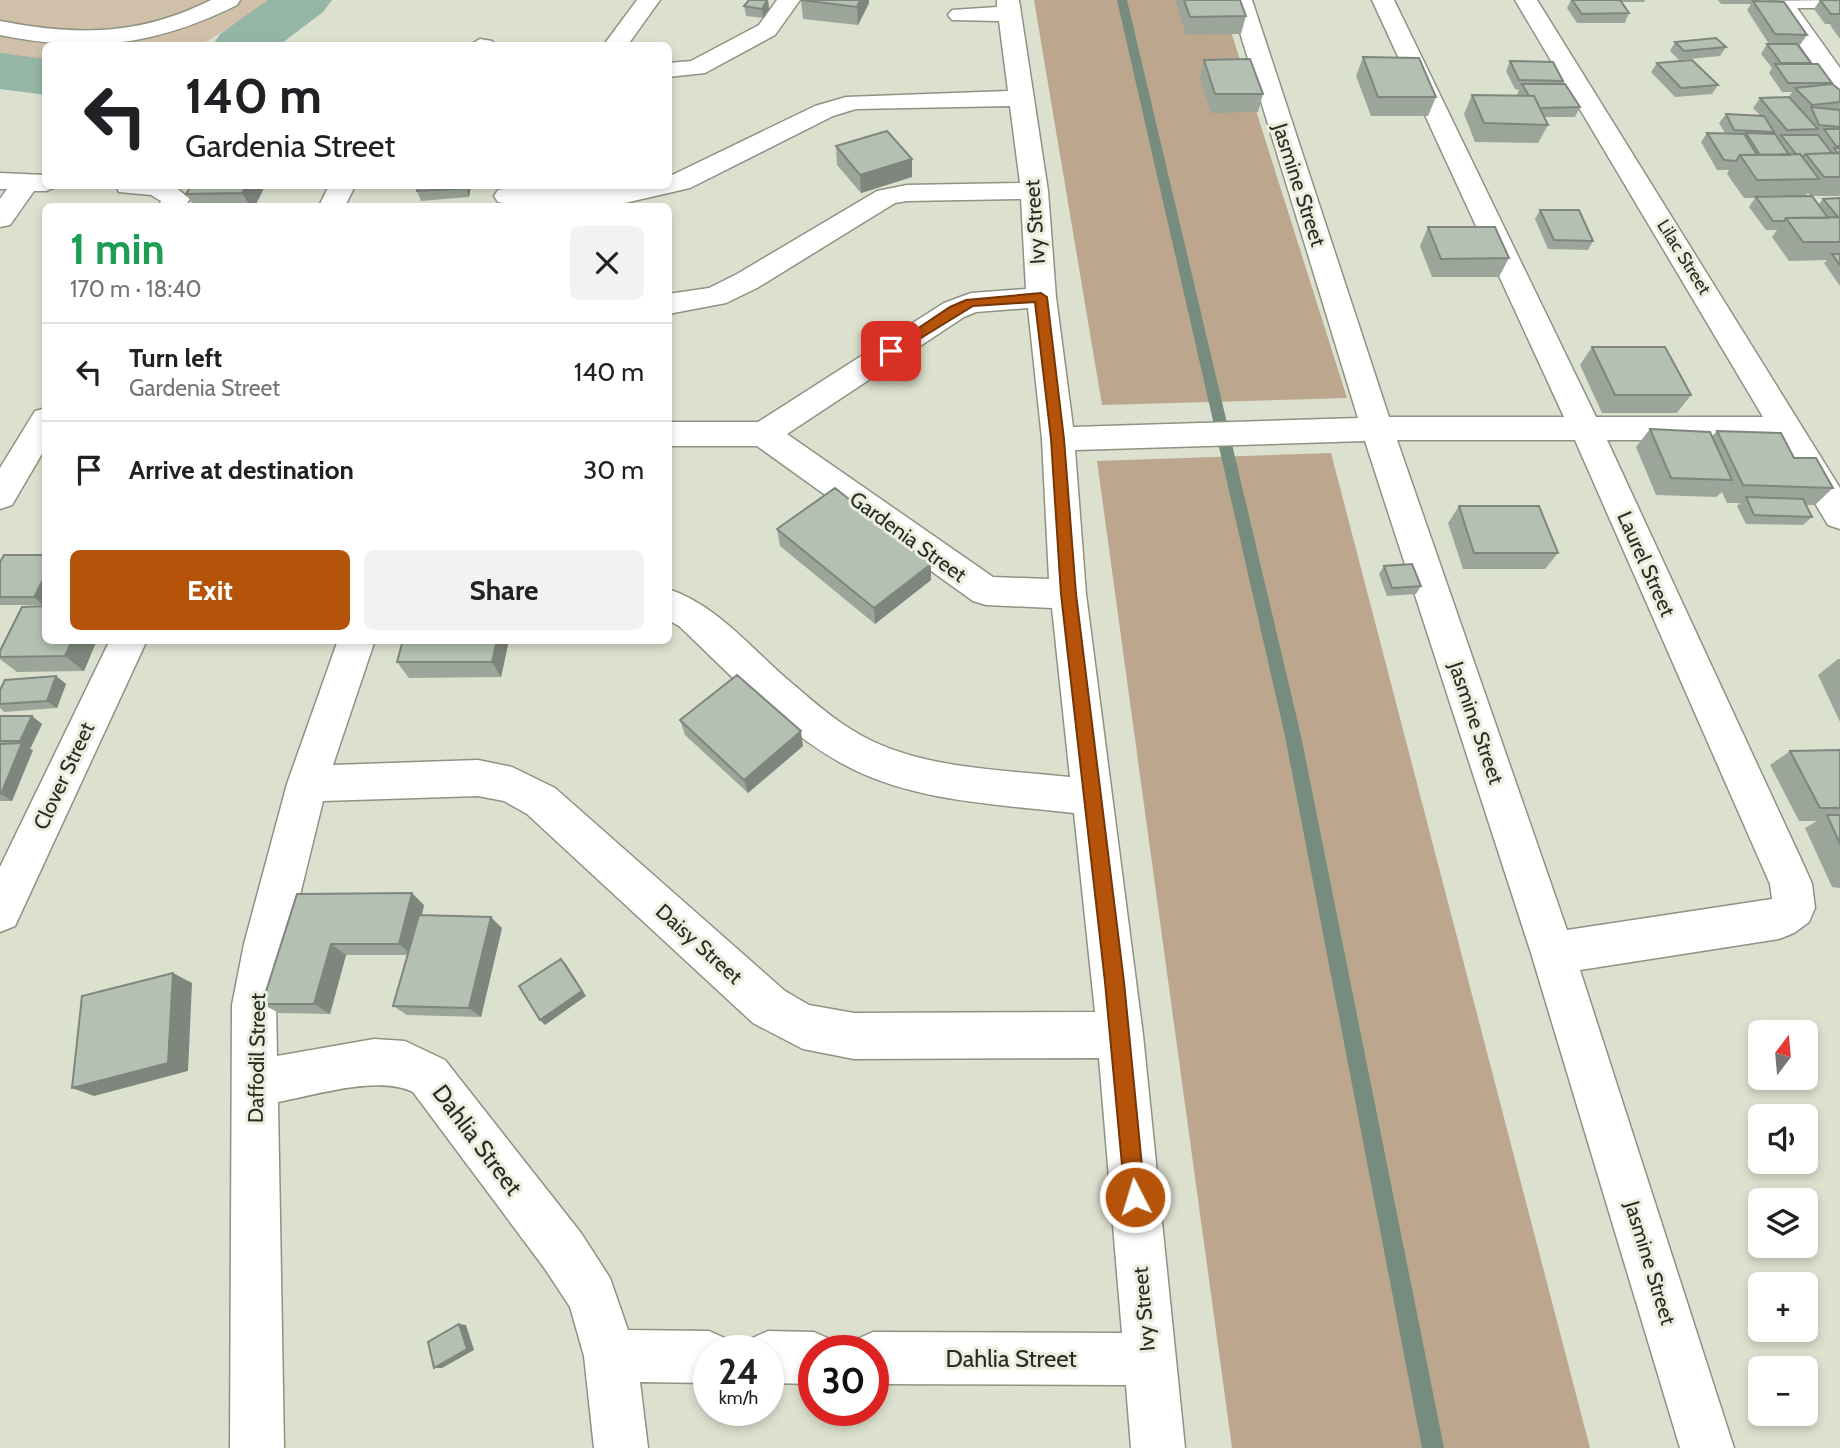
<!DOCTYPE html>
<html lang="en">
<head>
<meta charset="utf-8">
<style>
  body { margin:0; font-family:Cabin,sans-serif; background:#f2f2f2; color:#202124; height:100vh; display:flex; flex-direction:column; font-size:26px; white-space:nowrap }
  * { box-sizing:border-box; margin:0 }
  p { font-size:23px; color:#757577 }
  .icon { flex:none; width:38px; height:38px; fill:none; stroke:currentColor; stroke-width:2; stroke-linecap:round; stroke-linejoin:round }
  .map { position:relative; flex:1; overflow:hidden }
  .details { position:absolute; left:42px; top:203px; width:630px; height:441px; display:flex; flex-direction:column; background:#fff; border-radius:10px; box-shadow:0 4px 10px #0003 }
  .details>* { flex:none }
  .guide { position:absolute; left:42px; top:42px; width:630px; height:147px; border-radius:10px; box-shadow:0 4px 10px #0003; background:#fff; color:#202124; overflow:hidden }
  .needle { width:46px; rotate:16deg }
  .tools { position:absolute; left:1748px; top:1020px; display:grid; gap:14px }
  .tools a { display:grid; place-items:center; width:70px; height:70px; border-radius:10px; background:#fff; box-shadow:0 4px 10px #0003; font-size:35px }
  .speed { position:absolute; left:693px; top:1335px; display:flex; gap:14px; font-size:35px; font-weight:700; text-align:center }
  .speed>* { display:grid; place-content:center; width:91px; height:91px; border-radius:50%; background:#fff; box-shadow:0 4px 10px #0003; line-height:1 }
  .speed small { font-size:18px; font-weight:400 }
  .speed .limit { border:10px solid #d22; background:#fff; color:#111 }
  .pin { position:absolute; display:grid; place-items:center; width:60px; height:60px; color:#fff; margin:-30px; border-radius:14px; box-shadow:0 4px 10px #0006 }
  .me { position:absolute; width:77px; margin:-38px; rotate:355deg; stroke-linejoin:round; filter:drop-shadow(0 0 5px #0008) }
  .turn { display:flex; align-items:center; gap:24px; height:147px; padding:0 28px; font-size:32px }
  .turn .icon { width:91px; height:91px; stroke-width:2.5 }
  .turn b { display:block; font-size:49px; line-height:60px }
  .round { display:grid; place-items:center; flex:none; width:74px; height:74px; border-radius:10px; background:#f2f2f2 }
  .summary { display:flex; align-items:center; justify-content:space-between; height:119px; padding:0 28px }
  h1 { font-size:42px; font-weight:700; line-height:52px; color:#1e9e55 }
  .button { display:flex; gap:14px; margin-top:auto; padding:14px 28px }
  .button a { flex:1; height:80px; border-radius:10px; background:#b45309; color:#fff; font-size:28px; font-weight:700; line-height:80px; text-align:center }
  .button a+a { background:#f2f2f2; color:#202124 }
  ul { padding:0; list-style:none }
  li { display:flex; align-items:center; gap:21px; height:98px; padding:0 28px; border-top:2px solid #e0e0e0 }
  li div { flex:1 }
  li b { display:block; font-size:26px }
  li em { font-style:normal }
  .map>svg:first-child { display:block }
</style>
</head>
<body>
<div class="map">
<svg width="1840" height="1448" viewBox="0 0 1840 1448">
  <rect width="100%" height="100%" fill="#dce1cf"/>
  <path fill="#d0bfa9" d="M0,0H274L201,45L46,46L43,70L0,59Z"/>
  <path fill="#bca78e" d="M1034,0H1221L1347,398L1102,405Z
    M1331,453L1590,1448H1232L1097,461Z"/>
  <g fill="none" stroke-linecap="round" stroke-linejoin="round">
    <path fill="#758c7f" fill-rule="evenodd" d="M1117,0H1127L1301,736L1444,1448H1422L1285,736Z"/>
    <path fill="#95b6a6" fill-rule="evenodd" d="M268,0H332L323,12L278,46H212L220,34Z
      M0,53L46,59V95L0,89Z"/>
    <defs>
      <path id="minor" d="M211,0H240L237,5C154,46 90,53 0,35V21C77,36 139,36 211,0Z
        M637,0H660L627,46H603Z
        M777,0H800L775,35L705,73L668,77V63L691,61L759,25Z
        M997,0H1019L1048,191L1056,297L1073,427L1358,418L1230,0H1252L1389,417H1564L1372,0H1394L1596,417H1763L1515,0H1537L1840,488V529L1828,525L1777,440H1607L1806,870L1812,884L1815,908L1809,922L1794,933L1779,939L1580,970L1734,1448H1680L1531,953L1365,441L1075,450L1086,594L1143,1035L1185,1448H1131L1126,1385L873,1384V1351H850L855,1340L873,1332L1122,1333L1099,1058L854,1059L803,1049L753,1023L527,814L504,801L478,796L323,801L288,944L276,1005L277,1056L374,1039L405,1041L445,1060L581,1233L610,1278L628,1330L709,1331L727,1339L733,1351H709V1383L640,1382L648,1448H594L584,1356L570,1307L545,1269L413,1092C378,1075 316,1095 278,1102L284,1448H230L232,1005L244,944L287,784L338,640H375L333,765L478,760L512,767L555,788L785,991L809,1005L854,1013L1095,1012L1074,813C997,804 910,802 841,763C780,729 730,674 679,626L668,620V589C718,605 754,652 794,685C818,706 843,727 872,741C931,769 1005,770 1070,777L1052,608L986,605L973,601L757,446H668V422H758L944,303L971,293L1026,289L1021,199L907,201L895,203L757,288L726,303L668,314V294L709,288L737,274L877,191L907,185L1020,183L1010,106L856,109L833,116L690,188L616,205L508,204L498,202L494,196L498,190L508,188L616,189L668,186V177L815,106L846,97L1008,91L999,21L952,20L948,15L952,10L997,7ZM1028,308L1042,439L1049,579L993,577L787,434L964,317L976,312ZM1397,440H1575L1770,884L1772,899L1567,930Z
        M1840,0V8H1797L1840,68V92L1831,90L1769,1Z
        M480,39L492,41L496,46H468Z
        M0,173L46,175V186H58L46,191H34L10,225L0,227V199L7,189H0Z
        M116,186H174L190,199L185,206H159L161,201L151,195L119,192Z
        M329,186H355L345,206H319Z
        M46,408V447L12,505L0,509V468L35,411Z
        M110,640H147L15,926L0,932V867Z
        M768,1331L814,1332L832,1340L837,1351H814V1384L768,1383V1351H744L750,1339Z"/>
    </defs>
    <use href="#minor" stroke="#8e9282" stroke-width="3"/>
    <use href="#minor" fill="#fff" fill-rule="evenodd"/>
  </g>
  <path fill="#9ba599" d="M768,0L769,9L763,18L746,16L744,6Z
    M801,0H869V3L858,25L803,19Z
    M1175,0H1240L1246,16L1241,34L1186,35Z
    M1571,0H1645L1644,2H1622L1629,13L1625,23H1577L1567,8Z
    M1718,0H1756V1L1807,35L1800,45H1797L1811,63L1810,64L1832,84L1840,90V196H1810L1808,193L1805,196L1818,205L1823,199L1840,198V286L1824,263L1827,260L1789,261L1772,237L1777,230H1766L1749,207L1755,198H1744L1727,174L1729,170H1717L1701,142L1707,133H1725L1719,123L1726,114L1760,115L1753,108L1760,98L1789,97L1792,92H1782L1769,73L1772,68L1761,54L1767,44H1783H1769L1747,10L1751,4H1721Z
    M1820,0H1840V39L1830,25L1831,24H1825L1814,9Z
    M1675,42L1726,47L1720,56L1679,60L1670,51Z
    M1363,57L1436,97L1428,116H1371L1356,76Z
    M1204,60L1263,94L1258,112L1211,113L1200,79Z
    M1510,61L1563,81L1561,84L1580,107L1575,117H1544L1548,125L1538,143L1475,142L1464,114L1472,95L1519,96L1517,94L1519,90L1515,89L1506,71Z
    M1657,63L1718,85L1712,94L1675,97L1651,72Z
    M836,146L912,159V177L861,193L837,165Z
    M191,186H265L255,206H194L186,194Z
    M418,186H471L469,197L421,201L417,191Z
    M1540,210L1593,241L1588,250L1548,249L1535,219Z
    M1428,227L1509,258L1499,277H1432L1420,246Z
    M1592,347L1691,395L1677,413H1602L1580,365Z
    M1650,429L1712,436L1717,431L1794,458L1833,488L1815,505H1806L1812,517L1803,525L1746,524L1737,506L1740,503H1727L1722,492L1716,497L1656,495L1636,447Z
    M1459,506L1558,553L1545,569H1463L1448,523Z
    M777,529L931,580L875,624L780,546Z
    M46,555V602H45L43,605H0V562Z
    M1384,566L1421,586L1416,594L1387,596L1379,574Z
    M97,640L84,671L17,672L0,659V651Z
    M509,640L501,677L409,678L397,662Z
    M1838,659H1840V722L1818,675Z
    M56,676L66,684L57,708L4,712L0,708V690Z
    M0,716L42,724L30,749L33,750L12,801H0Z
    M680,720L803,746L748,793L685,735Z
    M1840,750V888L1832,887L1805,828L1817,821H1799L1770,765L1790,751Z
    M297,894L424,905L422,916L502,928L481,1017L407,1015L393,1006L408,955H346L330,1014L279,1013L262,1004Z"/>
  <path fill="#7e867d" d="M768,0L769,9L763,18L762,9Z
    M860,0H869V3L858,25L857,7Z
    M912,159V177L861,193L860,175Z
    M246,186H265L255,206H250L242,193Z
    M466,186H471L469,197L466,188Z
    M931,564V580L875,624L874,608Z
    M46,574V600H43L45,602L43,605L34,597Z
    M72,640H97L84,671L65,656Z
    M497,640H509L501,677L492,662Z
    M56,676L66,684L57,708L47,701Z
    M32,716L42,724L30,749L33,750L12,801L1,794L22,743L20,741Z
    M801,731L803,746L748,793L744,780Z
    M412,893L424,905L412,955L399,944Z
    M491,917L502,928L481,1017L469,1008Z
    M331,944L346,955L330,1014L314,1004Z
    M561,959L566,964L586,996L545,1025L540,1020Z
    M173,973L192,983L188,1071L94,1096L72,1088Z
    M459,1324L466,1325L474,1350L442,1368H434Z"/>
  <path fill="#b4c0b2" stroke="#7e867d" stroke-width="2" d="M749,0H767L762,9L744,6Z
    M801,0H860L857,7Z
    M1184,0H1240L1246,16L1190,17Z
    M1572,0H1620L1629,13L1582,14Z
    M1820,0H1840V14H1831Z
    M1753,1L1784,2L1807,35L1775,34Z
    M1716,38L1726,47L1684,51L1675,42Z
    M1767,44H1797L1811,63H1781Z
    M1363,57L1419,58L1436,97H1378Z
    M1250,59L1263,94H1215L1204,60Z
    M1692,60L1718,85L1681,88L1657,63Z
    M1510,61L1553,62L1563,81L1519,80Z
    M1775,64H1818L1832,83H1788Z
    M1522,84H1565L1580,107L1540,108L1534,96H1529Z
    M1832,84L1840,90V102L1812,105L1795,88Z
    M1472,95L1534,96L1548,125L1484,123Z
    M1789,97L1818,129L1787,130L1760,98Z
    M1811,107L1840,110V127L1819,125Z
    M1726,114L1764,116L1774,132L1734,130Z
    M1824,129H1840V146H1836Z
    M887,131L912,159L860,175L836,146Z
    M1707,133L1744,134L1757,155H1740L1736,161L1724,160Z
    M1746,133L1775,134L1789,155H1760Z
    M1781,135H1818L1832,153L1806,154L1804,156H1802L1800,154H1796Z
    M1834,148H1840V153H1838Z
    M1840,153V177H1824L1806,154Z
    M1800,154L1819,179L1757,180L1740,155Z
    M191,186H246L242,193L186,194Z
    M418,186H466V188L417,191Z
    M1812,196L1828,218H1786L1784,221H1773L1756,197Z
    M1840,198V217H1838L1823,199Z
    M1540,210H1579L1593,241L1554,240Z
    M1840,217V242H1803L1786,218Z
    M1428,227H1495L1509,258L1441,259Z
    M1832,254H1840V265Z
    M1592,347H1665L1691,395H1615Z
    M1650,429L1710,432L1732,480L1671,478Z
    M1717,431L1781,433L1794,458H1816L1833,488L1743,485Z
    M835,488L931,564L874,608L777,529Z
    M1746,497L1803,499L1812,517L1754,515Z
    M1459,506H1539L1558,553H1474Z
    M4,555H46V574L34,597H0V562Z
    M1412,564L1421,586L1392,588L1384,566Z
    M46,606V640H72L65,656L0,657V651L22,607Z
    M403,640H497L492,662H397Z
    M737,675L801,731L744,780L680,720Z
    M56,676L47,701L0,704V690L5,680Z
    M0,716H32L20,741H0Z
    M22,743L1,794H0V744Z
    M1840,750V808H1820L1790,751Z
    M1827,815H1840V844Z
    M412,893L399,944H331L314,1004H262L297,894Z
    M419,915L491,917L469,1008L393,1006Z
    M561,959L582,991L540,1020L519,986Z
    M173,973L168,1063L72,1088L82,996Z
    M459,1324L467,1349L434,1368L428,1342Z"/>
  <path fill="#b45309" stroke="#753606" stroke-width="2" d="M1041,293L1047,297L1064,439L1076,594L1124,982L1145,1197L1142,1204L1135,1207L1128,1204L1125,1197L1105,982L1061,594L1051,439L1035,302L973,306L895,354L884,351L950,307L966,300Z"/>
  <g text-anchor="middle" stroke-width="6" stroke-linejoin="round" paint-order="stroke">
    <g font-size="18" fill="#292b24" stroke="#eaeedc">
      <text transform="translate(1684 257) rotate(58)" y="6">Lilac Street</text>
    </g>
    <g font-size="21" fill="#292b24" stroke="#eaeedc">
      <text transform="translate(1299 185) rotate(72)" y="7">Jasmine Street</text>
      <text transform="translate(1035 222) rotate(-94)" y="7">Ivy Street</text>
      <text transform="translate(908 537) rotate(36)" y="7">Gardenia Street</text>
      <text transform="translate(1646 564) rotate(66)" y="7">Laurel Street</text>
      <text transform="translate(1476 723) rotate(71)" y="7">Jasmine Street</text>
      <text transform="translate(64 776) rotate(-65)" y="7">Clover Street</text>
      <text transform="translate(699 944) rotate(42)" y="7">Daisy Street</text>
      <text transform="translate(257 1058) rotate(-89)" y="7">Daffodil Street</text>
      <text transform="translate(1650 1263) rotate(73)" y="7">Jasmine Street</text>
      <text transform="translate(1144 1309) rotate(-95)" y="7">Ivy Street</text>
    </g>
    <g font-size="24" fill="#292b24" stroke="#eaeedc">
      <text transform="translate(477 1140) rotate(53)" y="8">Dahlia Street</text>
      <text x="1011" y="1367">Dahlia Street</text>
    </g>
  </g>
</svg>
<div class="tools">
<a><svg class="needle" viewBox="-14 -14 28 28"><path d="M0-13l5 13h-10z" fill="#e53935"/><path d="M0 13l5-13h-10z" fill="#757577"/></svg></a>
<a><svg class="icon" aria-label="sound" viewBox="0 0 24 24"><path d="M4 9h4l5-4v14l-5-4H4zM17 9q2 3 0 6"/></svg></a>
<a><svg class="icon" aria-label="layers" viewBox="0 0 24 24"><path d="M12 4l9 5-9 5-9-5zM3 14l9 5 9-5"/></svg></a>
<a>+</a>
<a>−</a>
</div>
<div class="speed"><div>24<small>km/h</small></div><div class="limit">30</div></div>
<div class="pin" style="left:891px;top:351px;background:#d93025"><svg class="icon" aria-label="arrive" viewBox="0 0 24 24"><path d="M6 21V4h12l-3 4 3 4H6"/></svg></div>
<svg class="me" style="left:1135px;top:1197px" viewBox="-20 -20 40 40"><circle r="17" fill="#b45309" stroke="#fff" stroke-width="3"/><path d="M0-11L8 9 0 5-8 9z" fill="#fff"/></svg>
<div class="guide">
<div class="turn"><svg class="icon" aria-label="left" viewBox="0 0 24 24"><path d="M17 20v-9H6M10 6l-5 5 5 5"/></svg><div><b>140 m</b>Gardenia Street</div></div>
</div>
<section class="details">
<div class="summary"><div><h1>1 min</h1><p>170 m · 18:40</p></div><a class="round"><svg class="icon" aria-label="close" viewBox="0 0 24 24"><path d="M6 6l12 12M18 6L6 18"/></svg></a></div>
<ul>
<li><svg class="icon" aria-label="left" viewBox="0 0 24 24"><path d="M17 20v-9H6M10 6l-5 5 5 5"/></svg><div><b>Turn left</b><p>Gardenia Street</p></div><em>140 m</em></li>
<li><svg class="icon" aria-label="arrive" viewBox="0 0 24 24"><path d="M6 21V4h12l-3 4 3 4H6"/></svg><div><b>Arrive at destination</b></div><em>30 m</em></li>
</ul>
<div class="button"><a>Exit</a><a>Share</a></div>
</section>
</div>
</body>
</html>
